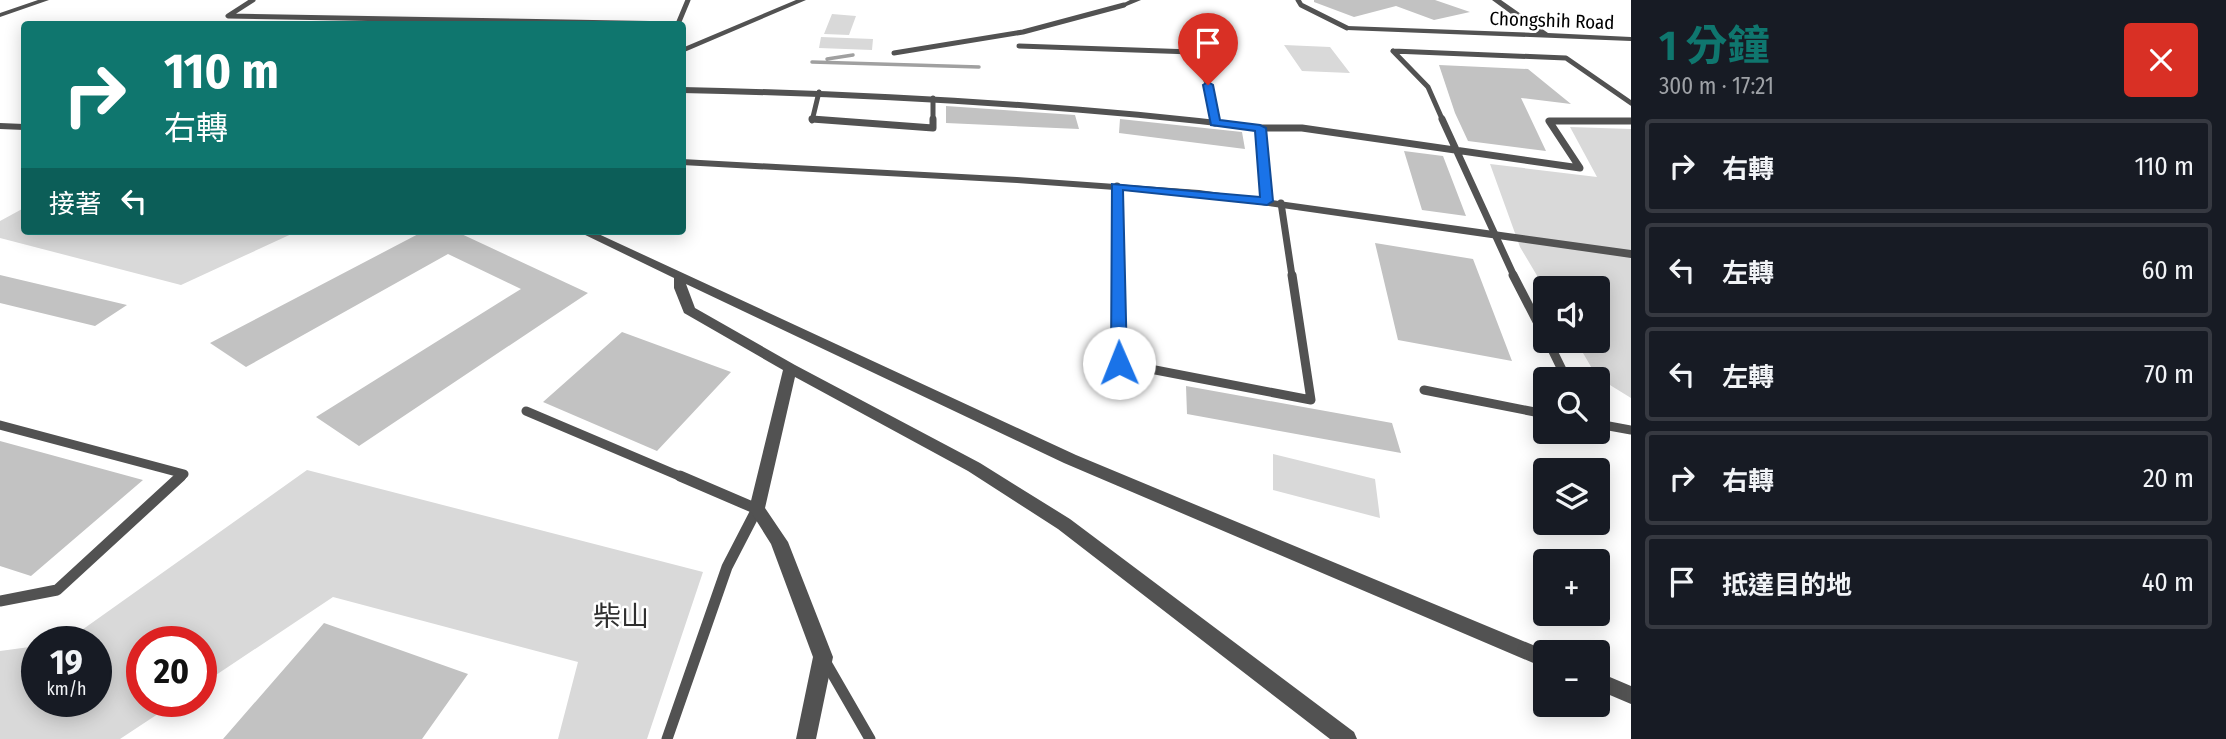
<!DOCTYPE html>
<html lang="zh-TW">
<head>
<meta charset="utf-8">
<style>
  body { margin:0; font-family:"Fira Sans Condensed","Noto Sans TC",sans-serif; background:#20242c; color:#f1f3f6; height:100vh; display:flex; flex-direction:column; font-size:26px; white-space:nowrap }
  * { box-sizing:border-box; margin:0 }
  p { font-size:23px; color:#9ea1a6 }
  .icon { flex:none; width:38px; height:38px; fill:none; stroke:currentColor; stroke-width:2; stroke-linecap:round; stroke-linejoin:round }
  .map { position:relative; flex:1; overflow:hidden }
  .panel { display:flex; flex-direction:column; background:#171b24; width:595px }
  .panel>* { flex:none }
  .top-card { position:absolute; left:21px; top:21px; width:665px; height:214px; border-radius:7px; box-shadow:0 4px 18px #0003; background:#0f766e; color:#fff; overflow:hidden }
  .buttons { position:absolute; left:1533px; top:276px; display:grid; gap:14px }
  .buttons a { display:grid; place-items:center; width:77px; height:77px; border-radius:7px; background:#171b24; box-shadow:0 4px 18px #0003; font-size:35px }
  .speed { position:absolute; left:21px; top:626px; display:flex; gap:14px; font-size:35px; font-weight:700; text-align:center }
  .speed>* { display:grid; place-content:center; width:91px; height:91px; border-radius:50%; background:#171b24; box-shadow:0 4px 18px #0003; line-height:1 }
  .speed small { font-size:18px; font-weight:400 }
  .speed .limit { border:10px solid #d22; background:#fff; color:#111 }
  .pin { position:absolute; display:grid; place-items:center; width:60px; height:60px; color:#fff; margin:-72px -30px; border-radius:50% 50% 50% 0; rotate:-45deg; box-shadow:0 0 7px #0007 }
  .pin .icon { rotate:45deg }
  .me { position:absolute; width:77px; margin:-38px; rotate:359deg; stroke-linejoin:round; filter:drop-shadow(0 0 5px #0008) }
  .turn { display:flex; align-items:center; gap:24px; height:147px; padding:0 28px; font-size:32px }
  .turn .icon { width:91px; height:91px; stroke-width:2.5 }
  .turn b { display:block; font-size:49px; line-height:60px }
  .then { display:flex; align-items:center; height:66px; padding:0 28px; background:#0003; gap:14px; font-size:26px }
  .round { display:grid; place-items:center; flex:none; width:74px; height:74px; border-radius:7px; background:#20242c }
  .summary { display:flex; align-items:center; justify-content:space-between; height:119px; padding:0 28px }
  h1 { font-size:42px; font-weight:700; line-height:52px; color:#0f766e }
  ul { padding:0; list-style:none }
  li { display:flex; align-items:center; gap:21px; height:94px; margin:0 14px 10px; padding:0 14px; border:4px solid #363941; border-radius:7px }
  li div { flex:1 }
  li b { display:block; font-size:26px }
  li em { font-style:normal }
  main { display:flex; flex:1; min-height:0 }
  .map>svg:first-child { display:block }
</style>
</head>
<body>
<main>
<div class="map">
<svg width="1631" height="739" viewBox="0 0 1631 739">
  <rect width="100%" height="100%" fill="#fff"/>
  <path fill="#d9d9d9" d="M832,14L856,16L849,35L824,34Z
    M821,37L873,39L872,50L819,48Z
    M1284,45L1330,47L1350,73L1302,71Z
    M1570,127L1631,129V398L1597,377L1576,341H1598V289H1545L1520,247L1490,164L1597,177Z
    M24,208V231H298L181,285L0,238V221Z
    M1273,454L1375,479L1380,518L1273,490Z
    M307,470L703,572L647,739H558L578,662L333,597L201,685V642H142V702H176L120,739H0V651L37,646V702H96V642H65Z"/>
  <g fill="none" stroke-linecap="round" stroke-linejoin="round">
    <path stroke="#a0a0a0" stroke-width="3.5" d="M827,59L853,55
      M812,62L979,67"/>
  </g>
  <path fill="#c2c2c2" d="M1314,0H1435L1470,12L1434,20L1396,6L1354,17L1314,2Z
    M1439,65L1528,69L1571,104L1521,98L1546,151L1468,141L1455,113Z
    M946,106L1075,115L1079,129L946,123Z
    M1120,119L1242,132L1245,149L1119,133Z
    M1404,151L1443,156L1466,216L1422,210Z
    M424,231H455L588,293L359,446L316,417L521,289L448,254L246,367L210,343Z
    M1375,243L1473,259L1512,361L1398,340Z
    M0,275L127,305L95,326L0,303Z
    M622,332L731,372L657,451L543,402Z
    M1186,386L1392,423L1401,453L1187,414Z
    M0,441L143,480L31,576L0,566Z
    M324,623L468,674L422,739H223Z"/>
  <g fill="none" stroke-linecap="round" stroke-linejoin="round">
    <path stroke="#525252" stroke-width="5" d="M253,0L228,16L678,24L688,0
      M1298,0L1301,5L1347,28
      M1019,46L1192,52L1208,85L1215,121
      M1393,51L1428,87L1443,121
      M1393,51L1566,58L1631,103
      M894,53L1023,32L1124,5
      M933,98V121
      M812,121L819,92"/>
    <path stroke="#525252" stroke-width="7" d="M812,119L933,128V119
      M1214,119L1215,123
      M1442,119L1514,276
      M1117,186L1118,276
      M1267,201L1260,128H1302L1580,168L1549,121H1631
      M1281,203L1292,276"/>
    <path stroke="#525252" stroke-width="9" d="M1118,275L1119,363L1311,400L1292,275
      M1513,275L1545,337
      M1548,341L1567,380
      M1424,390L1545,414
      M526,411L684,478
      M1598,424L1631,430
      M0,425L184,474L179,478"/>
    <path stroke="#525252" stroke-width="11" d="M0,601L57,590L181,476
      M825,661L870,739
      M667,739L727,567L757,509L680,476"/>
    <path fill="#525252" fill-rule="evenodd" d="M38,0H49L0,17V13Z
      M796,0H806L682,53V48Z
      M1130,0H1141L1124,7L1120,5Z
      M1492,0H1501L1548,33L1631,37V41L1347,30L1343,28L1347,26L1537,33Z
      M682,87C876,91 1068,102 1260,125L1265,128L1260,131C1068,108 876,97 682,93Z
      M0,123L24,124V130L0,129Z
      M682,159L1017,177L1199,190L1631,250V258L1199,196L1017,183L682,165Z
      M577,231H592L1076,455L1552,653H1545V668L1064,463L686,284L695,308L795,365L980,463L1070,519L1354,732L1357,739H1330L1058,529L968,471L795,377L765,508L788,542L833,657L816,739H796L813,657L771,544L749,509L783,370L684,313L674,288V278Z
      M1598,672L1631,686V704L1598,690Z"/>
  </g>
  <path fill="#1a73e8" stroke="#114b97" stroke-width="2" d="M1208,82L1213,85L1220,120L1260,125L1266,128L1273,201L1267,205L1123,190L1127,363L1125,367H1113L1111,363L1112,184L1260,197L1255,131L1211,125L1203,85Z"/>
  <g text-anchor="middle" stroke-width="5" stroke-linejoin="round" paint-order="stroke">
    <g font-size="19" fill="#000" stroke="#fff">
      <text transform="translate(1552 20) rotate(2)" y="7">Chongshih Road</text>
    </g>
    <g font-size="28" fill="#303030" stroke="#fff">
      <text x="621" y="626">柴山</text>
    </g>
  </g>
</svg>
<div class="buttons">
<a><svg class="icon" aria-label="sound" viewBox="0 0 24 24"><path d="M4 9h4l5-4v14l-5-4H4zM17 9q2 3 0 6"/></svg></a>
<a><svg class="icon" aria-label="search" viewBox="0 0 24 24"><circle cx="10" cy="10" r="6"/><path d="M15 15l6 6"/></svg></a>
<a><svg class="icon" aria-label="layers" viewBox="0 0 24 24"><path d="M12 4l9 5-9 5-9-5zM3 14l9 5 9-5"/></svg></a>
<a>+</a>
<a>−</a>
</div>
<div class="speed"><div>19<small>km/h</small></div><div class="limit">20</div></div>
<div class="pin" style="left:1208px;top:85px;background:#d93025"><svg class="icon" aria-label="arrive" viewBox="0 0 24 24"><path d="M6 21V4h12l-3 4 3 4H6"/></svg></div>
<svg class="me" style="left:1119px;top:363px" viewBox="-20 -20 40 40"><circle r="19" fill="#fff"/><path d="M0-13L10 11 0 6-10 11z" fill="#1a73e8"/></svg>
<div class="top-card">
<div class="turn"><svg class="icon" aria-label="right" viewBox="0 0 24 24"><path d="M7 20v-9h11M14 6l5 5-5 5"/></svg><div><b>110 m</b>右轉</div></div>
<div class="then">接著<svg class="icon" aria-label="left" viewBox="0 0 24 24"><path d="M17 20v-9H6M10 6l-5 5 5 5"/></svg></div>
</div>
</div>
<section class="panel">
<div class="summary"><div><h1>1 分鐘</h1><p>300 m · 17:21</p></div><a class="round" style="background:#d93025;color:#fff"><svg class="icon" aria-label="close" viewBox="0 0 24 24"><path d="M6 6l12 12M18 6L6 18"/></svg></a></div>
<ul>
<li><svg class="icon" aria-label="right" viewBox="0 0 24 24"><path d="M7 20v-9h11M14 6l5 5-5 5"/></svg><div><b>右轉</b></div><em>110 m</em></li>
<li><svg class="icon" aria-label="left" viewBox="0 0 24 24"><path d="M17 20v-9H6M10 6l-5 5 5 5"/></svg><div><b>左轉</b></div><em>60 m</em></li>
<li><svg class="icon" aria-label="left" viewBox="0 0 24 24"><path d="M17 20v-9H6M10 6l-5 5 5 5"/></svg><div><b>左轉</b></div><em>70 m</em></li>
<li><svg class="icon" aria-label="right" viewBox="0 0 24 24"><path d="M7 20v-9h11M14 6l5 5-5 5"/></svg><div><b>右轉</b></div><em>20 m</em></li>
<li><svg class="icon" aria-label="arrive" viewBox="0 0 24 24"><path d="M6 21V4h12l-3 4 3 4H6"/></svg><div><b>抵達目的地</b></div><em>40 m</em></li>
</ul>
</section>
</main>
</body>
</html>
